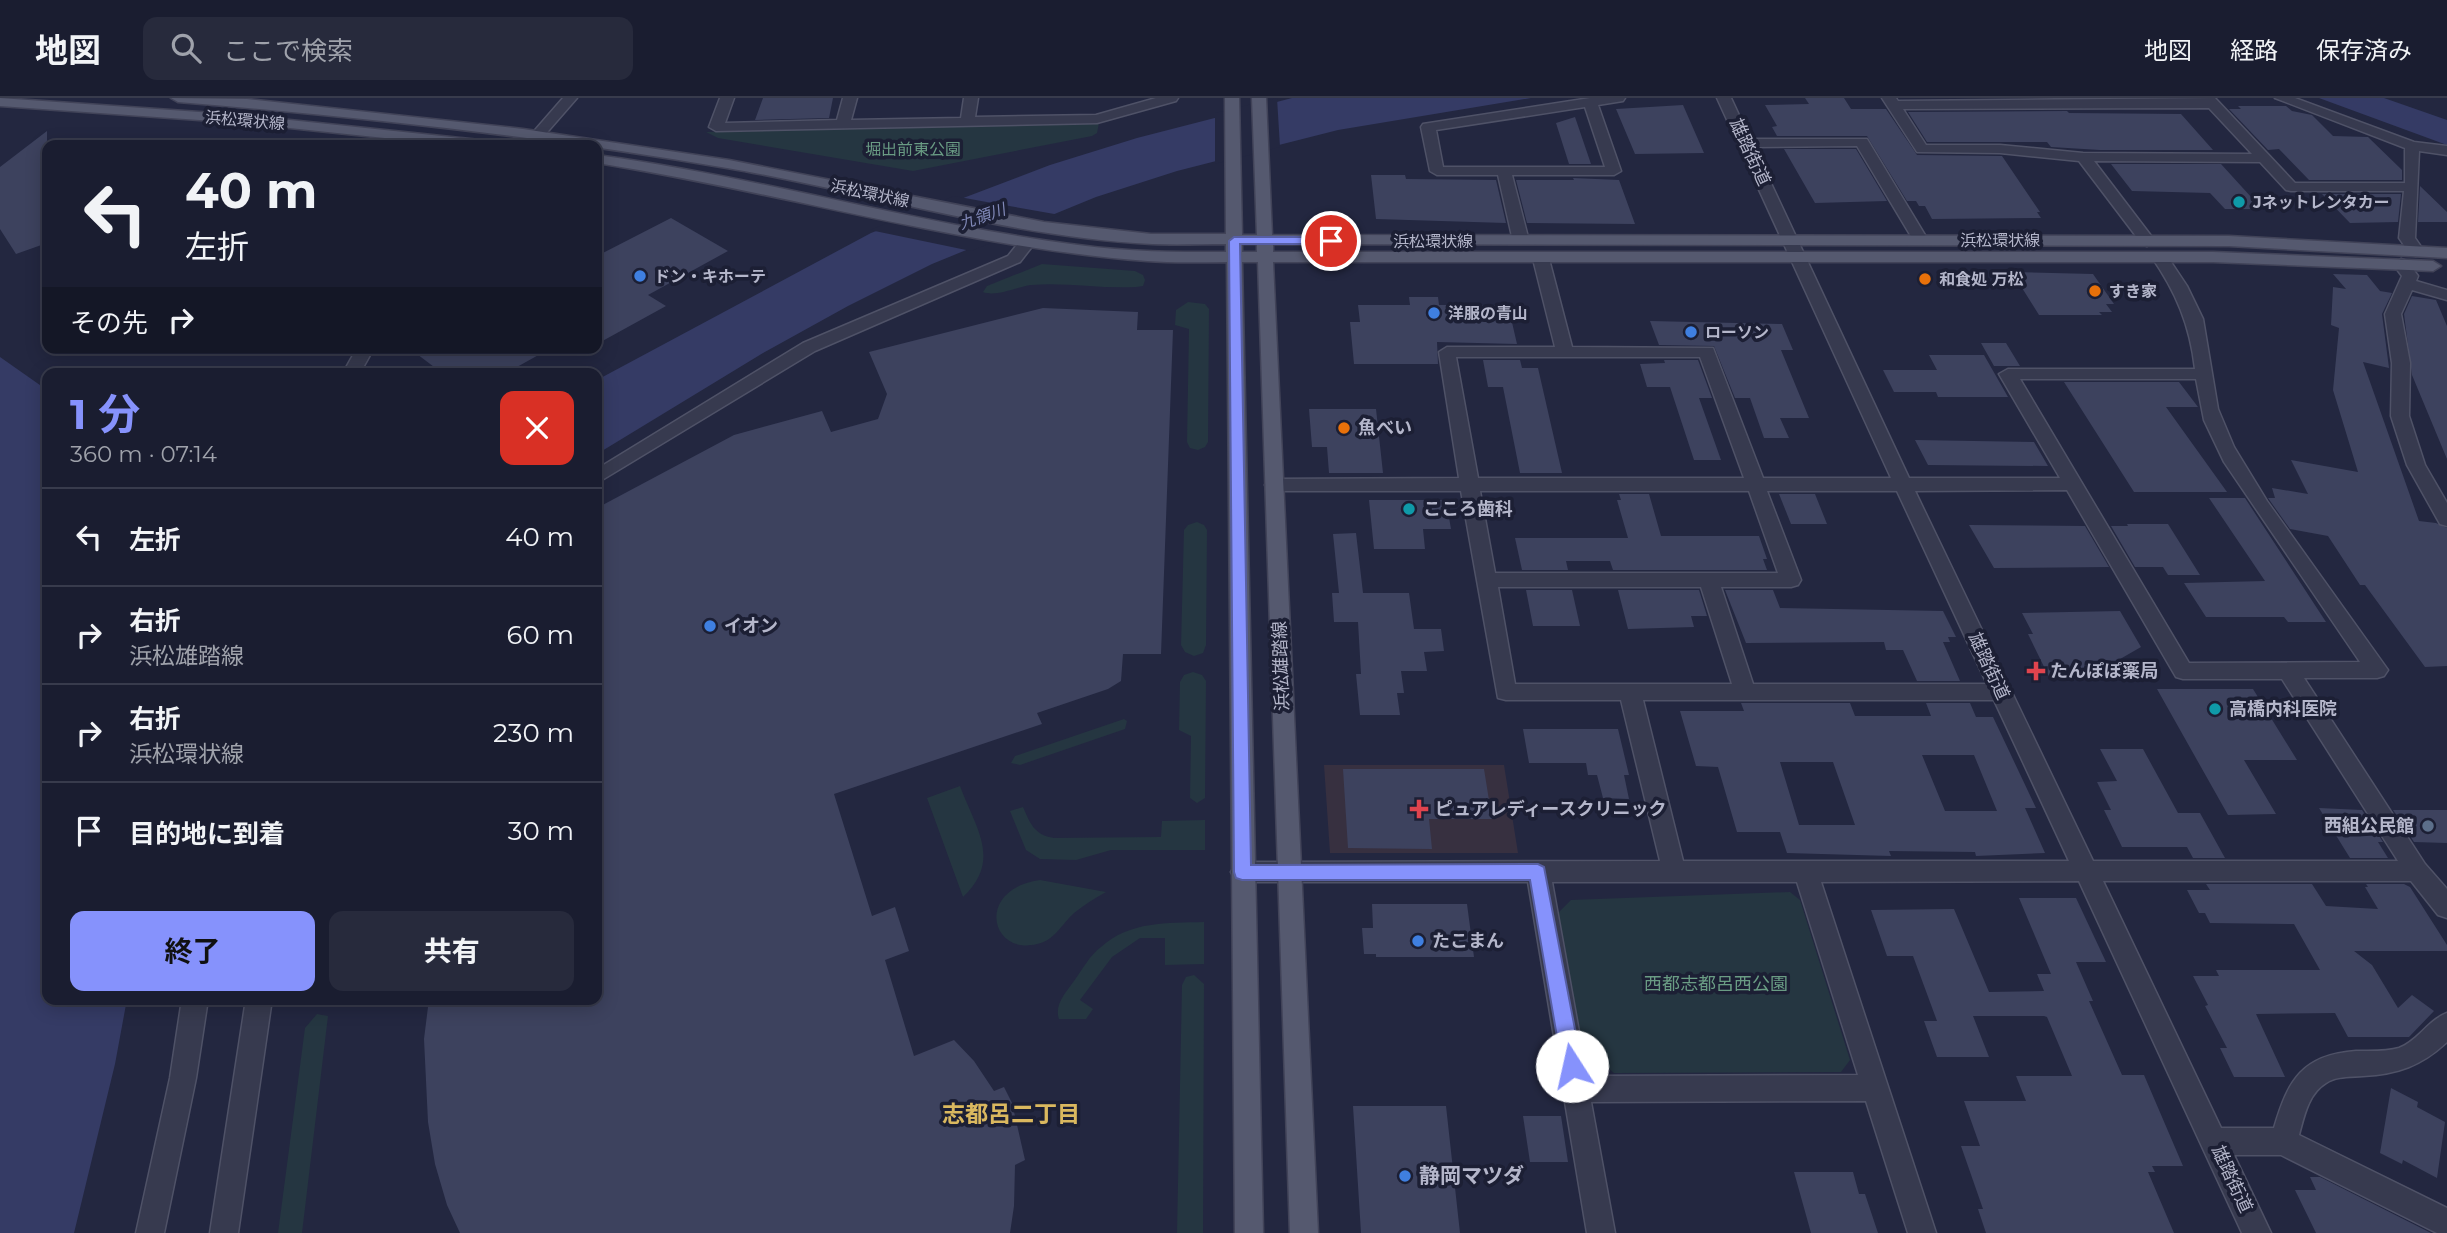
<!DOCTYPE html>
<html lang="ja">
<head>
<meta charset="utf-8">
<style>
  body { margin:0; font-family:Montserrat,"Noto Sans JP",sans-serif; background:#272a3c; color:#f1f3f6; height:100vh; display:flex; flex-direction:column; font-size:26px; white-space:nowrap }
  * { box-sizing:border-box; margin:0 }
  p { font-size:23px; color:#9fa2ab }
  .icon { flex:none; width:38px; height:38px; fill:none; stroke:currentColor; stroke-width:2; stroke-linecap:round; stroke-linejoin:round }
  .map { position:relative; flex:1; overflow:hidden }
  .panel { position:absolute; left:42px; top:270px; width:560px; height:637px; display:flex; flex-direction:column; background:#1a1d30; border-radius:14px; box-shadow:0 4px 18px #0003,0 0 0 2px #383b4c }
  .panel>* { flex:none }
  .guide { position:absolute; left:42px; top:42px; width:560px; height:214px; border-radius:14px; box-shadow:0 4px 18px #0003,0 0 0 2px #383b4c; background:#1a1d30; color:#f1f3f6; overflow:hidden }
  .pin { position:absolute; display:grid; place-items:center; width:60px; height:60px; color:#fff; margin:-30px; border:4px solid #fff; border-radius:50%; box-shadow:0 2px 7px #0007 }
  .me { position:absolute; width:77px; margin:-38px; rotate:350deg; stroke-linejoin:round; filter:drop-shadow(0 0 5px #0008) }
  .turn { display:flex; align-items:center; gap:24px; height:147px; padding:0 28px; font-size:32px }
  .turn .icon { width:91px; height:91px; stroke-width:2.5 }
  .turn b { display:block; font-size:49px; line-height:60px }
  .then { display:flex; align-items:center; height:66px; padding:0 28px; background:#0003; gap:14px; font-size:26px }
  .round { display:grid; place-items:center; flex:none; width:74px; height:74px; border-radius:14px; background:#272a3c }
  .headline { display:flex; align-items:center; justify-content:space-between; height:119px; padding:0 28px }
  h1 { font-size:42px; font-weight:700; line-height:52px; color:#8692fc }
  .button { display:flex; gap:14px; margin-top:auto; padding:14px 28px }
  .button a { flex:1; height:80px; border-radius:14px; background:#8692fc; color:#111; font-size:28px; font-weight:700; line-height:80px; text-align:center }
  .button a+a { background:#272a3c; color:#f1f3f6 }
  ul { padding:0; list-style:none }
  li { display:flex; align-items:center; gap:21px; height:98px; padding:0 28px; border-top:2px solid #383b4c }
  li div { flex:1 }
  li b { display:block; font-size:26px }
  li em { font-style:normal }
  header { display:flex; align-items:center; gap:42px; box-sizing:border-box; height:98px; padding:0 35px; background:#1a1d30; border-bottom:2px solid #383b4c }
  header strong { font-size:33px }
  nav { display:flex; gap:38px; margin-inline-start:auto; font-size:24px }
  .search { width:490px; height:63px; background:#272a3c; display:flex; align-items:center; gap:18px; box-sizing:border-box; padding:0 24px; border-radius:14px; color:#9fa2ab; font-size:26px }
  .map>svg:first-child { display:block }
</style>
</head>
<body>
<header>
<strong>地図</strong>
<div class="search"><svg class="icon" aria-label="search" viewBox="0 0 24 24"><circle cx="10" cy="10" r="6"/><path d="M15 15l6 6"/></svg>ここで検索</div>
<nav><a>地図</a><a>経路</a><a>保存済み</a></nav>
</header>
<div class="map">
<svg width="2447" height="1135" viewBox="0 0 2447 1135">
  <rect width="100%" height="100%" fill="#232740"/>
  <path fill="#373040" d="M1324,667H1504L1518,755H1330Z"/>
  <path fill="#253641" d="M1099,25L1097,35L1092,38L913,73L718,40L706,34Z
    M1042,166L1135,173L1143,177L1145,182L1143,188L1136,189C1101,191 1066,184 1031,187C1016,189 996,199 983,194L987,188Z
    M1188,204L1205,206L1209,211L1208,344L1205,349L1198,352L1190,350L1187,344L1189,231L1175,227L1176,212Z
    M1197,424L1204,427L1207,432L1206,547L1203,555L1194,558L1185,554L1181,547L1184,432L1188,427Z
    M1193,574L1202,577L1206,583L1205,700L1197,705L1190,700L1191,638L1179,632L1180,584L1184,577Z
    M1124,621L1127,623L1125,631L1020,667L1011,665L1015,658Z
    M960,688C976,731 1002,762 963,799L927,700Z
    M1023,709C1030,725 1034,737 1054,740L1161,739L1162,723L1205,722V752H1111L1076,762L1040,761L1026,752L1010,713Z
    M1040,782L1106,794C1095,800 1084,807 1074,815C1062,826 1054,843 1037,846C990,858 975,791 1040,782Z
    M1790,794L1800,802L1850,962L1841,974L1614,975L1582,949L1557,816L1571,802Z
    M1204,824V866L1165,867V840H1140L1112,859L1080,902L1093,911L1086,921H1059C1054,907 1066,894 1074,883C1082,872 1090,857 1101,849C1130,823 1167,825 1204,824Z
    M1194,877L1204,886L1203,1135H1177L1182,887L1186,879Z
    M317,916L328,918L302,1135H278L305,930Z"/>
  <path fill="#353b65" d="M1292,0H1531L1338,32L1177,73L1096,99L932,166L848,208L763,255L597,356V282L871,135L1050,67L1137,40Z
    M2319,0H2384L2447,22V47Z
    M0,259L47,292V901H127L115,966L74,1135H0Z"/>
  <path fill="#232740" d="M1277,0L1280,49L1215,66V15Z
    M954,98L992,105L1060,117L971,153L870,132Z"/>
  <path fill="#3d425e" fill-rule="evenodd" d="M763,0H833L829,20L755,22Z
    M1805,0H1844L1851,11H1886L1917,57L2002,58L2040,114H2037L2041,120L1932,121L1925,108H1919L1916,103H1907L1867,38H1777L1772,29L1777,28L1765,7L1809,6Z
    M1683,7L1704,55L1635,56L1616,11Z
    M2238,8H2286L2292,13L2312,17L2333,38L2368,39L2402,72V82H2309L2279,51L2268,52L2229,11H2241Z
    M2067,13L2069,15L2181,16L2213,52H2100L2051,49L2047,44H1927L1908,14Z
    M1575,19L1591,66H1569L1556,25Z
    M47,33V145L16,156L0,131V69Z
    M1784,51H1856L1887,103L1815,105Z
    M2111,66H2221L2262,111H2225L2210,95L2132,93Z
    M1371,77H1405L1406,81L1496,82L1506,125L1376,121Z
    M1573,80L1619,82L1635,126L1527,125L1516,82H1574Z
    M2420,88L2447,114V124H2418Z
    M2322,96H2401L2398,124L2350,125Z
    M671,120L728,153L648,197L666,208L597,246V158Z
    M2012,174L2093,176L2114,206H2106L2112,214H2099L2102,217H2039Z
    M2333,176L2367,177L2380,193L2392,195L2382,216L2389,270L2363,264L2419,423L2436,425L2447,430V568L2425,569L2365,487H2360L2328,438L2290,431L2268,400H2275L2272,390L2308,396L2291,362L2358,374L2333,292L2339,230L2331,227L2333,189L2346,191Z
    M2412,198L2436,202L2447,228V361L2412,277L2404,216Z
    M1409,199H1438L1439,207H1508L1517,246L1437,244L1438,266H1354L1350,224H1360L1358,207H1410Z
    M1043,210L1138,214L1137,232H1173L1161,556H1123L1121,583L1108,591L1037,615L1042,626L834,696L872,818L895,809L909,853L885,862L914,958L954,942L974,963L994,993L1004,989L1012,1005L1025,1062L1015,1067L1014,1108L1010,1135H460L447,1107L435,1066L428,1024L424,941L429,901H597V410L734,337L822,313L831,334L878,321L887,296L869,254Z
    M1650,223L1782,226L1793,252H1781L1809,320H1780L1789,340H1764L1750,300H1735L1714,248L1659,247Z
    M1981,245H2006L2020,268H1994Z
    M409,250H551L506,275H442Z
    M1929,257H1984L2008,299H1938L1936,294H1894L1883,272H1937Z
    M1483,262H1520L1522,270H1538L1562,375H1520L1503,289H1488Z
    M1664,262H1698L1712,300H1699L1721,362H1694L1670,289H1647L1640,266L1665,265Z
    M2064,284H2179L2198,309H2166L2227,394H2134Z
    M1309,311H1376L1383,375H1329L1327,349H1312Z
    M1915,342L2034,344L2048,368L1928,367Z
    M1619,396H1649L1661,438H1759L1767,461H1763L1767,472H1613L1610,463H1566L1568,472H1522L1515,440H1628L1617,402H1621Z
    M1779,396H1815L1827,426H1791Z
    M2209,400H2245L2326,524H2288L2284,519H2206L2184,485L2265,483Z
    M1369,402H1446L1451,431H1423L1425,451H1374Z
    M2127,426H2168L2200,477H2168L2163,469H2135L2111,428H2128Z
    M1969,427L2085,428L2109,469L1994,470Z
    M1356,435L1363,495H1409L1414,531H1441L1444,553L1424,554L1427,573H1401L1404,595H1397L1400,617H1360L1356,576H1361L1358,524H1334L1332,495H1339L1333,436Z
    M1526,492H1572L1580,528H1533Z
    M1618,492H1699L1707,518H1691L1694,529L1628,531Z
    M1725,492H1773L1780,510L1943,513L1956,539H1948L1950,544H1943L1960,583H1917L1903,552H1886L1884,544L1746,545Z
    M2120,513L2141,549L2101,572L2106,581L2094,582L2050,581L2028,536H2033L2022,515Z
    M2157,591H2253L2297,662H2244L2276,716L2228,717Z
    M1741,605H1850L1855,618H1931L1926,605H1970L1976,619H1993L2036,710H2025L2045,755L1976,758L1975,754L1889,753L1891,758L1787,755L1780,734H1737L1718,669L1696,668L1680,613H1744ZM1922,657H1974L1997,713H1945ZM1780,664H1833L1855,727H1799Z
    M1523,631H1618L1629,677H1624L1629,701L1603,700L1597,677H1588L1586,665H1529Z
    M2100,651H2143L2178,715H2200L2225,760H2193L2187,749H2122L2104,712H2111L2097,684L2117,683Z
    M1343,671H1484L1492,721H1429L1432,751L1348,750Z
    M2319,710L2362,712L2383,744H2378L2388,760H2350Z
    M2393,712H2447V745L2414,744Z
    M2206,786H2312L2326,808L2378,811L2365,789H2368L2366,786H2404L2410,789L2447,847V853H2354L2372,867L2398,910L2412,897L2434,913L2409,939H2348L2335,915L2256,916L2285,979H2234L2220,950H2227L2205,908L2208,907L2193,878H2219L2216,872H2320L2294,826L2210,825L2205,815H2199L2187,792H2210Z
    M2019,800H2076L2106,864H2076L2093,903H2089L2122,977H2144L2183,1068H2152L2155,1074H2148L2174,1135H1986L1978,1111H1983L1961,1048H1980L1964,1003H2026L2016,978H2072L2047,919L2044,918H1973L1989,959H1937L1924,923H1937L1913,858H1887L1871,812L1954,811L1989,894L2044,893L2037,876H2051Z
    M1372,806H1467L1474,859H1376V856H1364L1362,830H1373Z
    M2391,990L2418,1004L2417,1009L2445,1024L2437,1080L2403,1062L2402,1066L2380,1055Z
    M1353,1008H1446L1460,1135H1361Z
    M1523,1018H1561L1568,1064H1530Z
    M1794,1074H1853L1859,1096H1865L1878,1135H1811Z
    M2310,1079H2320L2431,1135H2316L2295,1092H2316Z"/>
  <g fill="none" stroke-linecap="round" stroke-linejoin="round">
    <defs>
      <path id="minor" d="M563,0H577L536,47H522Z
        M720,0H734L725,25L837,22L843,0H857L851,22L961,20L964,0H978L975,19L1096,17L1156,0H1178L1176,3L1097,25L716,33L709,29Z
        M1590,0H1625L1623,3L1598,7L1621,73L1614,77H1512L1529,143L1526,146H1516L1513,143L1498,77H1437L1430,73L1421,29L1423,26ZM1585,9L1605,69H1443L1436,32Z
        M1717,0H1731L1750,41H1867L1928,142L1925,145H1915L1857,48L1754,49L1909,380H2060L1999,276L2008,271H2195C2190,227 2176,194 2151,158L2153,155H2165L2187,188L2203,221L2218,311L2234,349L2267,403L2388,572L2384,578L2377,580H2304L2425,766L2447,791V820L2438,817L2411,783H2103L2221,1030H2274C2288,982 2302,957 2356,953C2370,953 2386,954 2399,950C2418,943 2428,922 2447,915V944C2421,968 2398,976 2363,978C2351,979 2336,978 2326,985C2308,996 2304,1019 2299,1037L2447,1110V1135H2437L2281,1057H2234L2271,1135H2242L2079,783L1821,784L1936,1135H1908L1866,1003L1591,1004L1615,1135H1587L1528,784H1243L1235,781L1231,774L1235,767L1243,764L1660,763L1621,602H1506L1498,600L1461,393H1274L1267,391L1265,387L1267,383L1274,381L1459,380L1439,254L1447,249H1555L1533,161L1541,156L1549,161L1572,249L1713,250L1763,380H1891ZM1456,259H1700L1744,380H1478ZM2020,281H2196L2204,322L2224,364L2360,564L2189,565ZM2067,392L2176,579L2183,581H2282L2398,763H2093L1915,393ZM1480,393H1749L1778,475H1495ZM1767,393H1897L1987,586H1753L1721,489H1791L1798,487L1801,482ZM1498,489H1701L1732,586H1515ZM1643,602H1994L2069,763H1683ZM1552,784H1797L1858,977L1587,978Z
        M1882,0H1896L1898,3L2215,0L2295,85H2405V50L2275,0H2295L2414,44L2447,48V57L2419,53L2415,140L2424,153L2416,158L2410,156L2399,140L2404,93H2291L2286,92L2260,64L2094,63L2155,143L2147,148L2142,146L2079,63L2000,55L1917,54ZM2209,10L2252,56L2083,55L2000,47H1926L1903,11Z
        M1026,141L1034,146L1020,164L815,253L597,385V371L803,245L1008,158L1020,143Z
        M2401,161L2407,163L2418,178L2416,183L2447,192V202L2412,192L2401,216L2410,265L2409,318L2425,367L2447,405V428L2440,426L2407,367L2391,318L2392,265L2385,216L2402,178L2393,166Z
        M357,250H374L360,275H343Z
        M182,901H208L196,980L164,1135H136L170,980Z
        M246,901H272L238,1135H210Z"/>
      <path id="major" d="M0,0L242,17L489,43L496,47H451L242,25L0,8Z
        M171,0L247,1L523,31L729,62L1044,124L1151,136H1226L1225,0H1239L1242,137H1257L1252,0H1266L1272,137L2229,138L2447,150V160L2229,148L1273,146V154H2213L2433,163L2441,168L2433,173L2213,164H1273L1318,1135H1290L1258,164H1242L1263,1135H1235L1227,164C1200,164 1173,165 1147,163C961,149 781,94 597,65V57C759,79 916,126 1078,147C1127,154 1177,154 1226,154V146C1202,146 1177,147 1152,146C1008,139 868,94 727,70C546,39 363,19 178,4ZM1242,146H1257V154H1242Z"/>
    </defs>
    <use href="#minor" stroke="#4f5267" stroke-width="3"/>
    <use href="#major" stroke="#414358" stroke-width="3"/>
    <use href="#minor" fill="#373a4f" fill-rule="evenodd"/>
    <use href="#major" fill="#55596f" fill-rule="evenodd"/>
  </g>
  <path fill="#8692fc" stroke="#575fa4" stroke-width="2" d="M1234,139H1331L1337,143L1331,146H1240L1251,767L1538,766L1544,769L1582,968L1579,975L1572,977L1565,975L1562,968L1530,782H1242L1236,780L1234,774L1229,143Z"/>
  <g fill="#0f9aa8" stroke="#1c1f34" stroke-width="2.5">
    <circle cx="2239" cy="104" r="7"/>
    <circle cx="1409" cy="411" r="7"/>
    <circle cx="2215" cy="611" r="7"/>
  </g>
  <g fill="#3f7fe0" stroke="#1c1f34" stroke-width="2.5">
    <circle cx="640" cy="178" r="7"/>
    <circle cx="1434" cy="215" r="7"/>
    <circle cx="1691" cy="234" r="7"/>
    <circle cx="710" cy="528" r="7"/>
    <circle cx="1418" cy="843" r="7"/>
    <circle cx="1405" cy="1078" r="7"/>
  </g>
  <g fill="#e8710a" stroke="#1c1f34" stroke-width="2.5">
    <circle cx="1925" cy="181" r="7"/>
    <circle cx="2095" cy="193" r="7"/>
    <circle cx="1344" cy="330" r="7"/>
  </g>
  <g fill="#e0444e" stroke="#1c1f34" stroke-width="2.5">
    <path d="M2032.5 562.5h7v7h7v7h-7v7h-7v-7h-7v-7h7z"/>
    <path d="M1415.5 700.5h7v7h7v7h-7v7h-7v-7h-7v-7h7z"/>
  </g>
  <circle fill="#5c6f8a" stroke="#1c1f34" stroke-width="2.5" cx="2428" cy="728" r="7"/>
  <g text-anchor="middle" stroke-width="7" stroke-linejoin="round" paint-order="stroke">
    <g font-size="16" fill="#b4b6ca" stroke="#1c1f34">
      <text transform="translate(245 22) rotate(5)" y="6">浜松環状線</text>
      <text transform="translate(870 95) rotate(12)" y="6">浜松環状線</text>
      <text x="2000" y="148">浜松環状線</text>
      <text x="1433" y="149">浜松環状線</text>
    </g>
    <g font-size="16" fill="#6a9c84" stroke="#1c1f34">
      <text x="913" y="57">堀出前東公園</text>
    </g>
    <g font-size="16" font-weight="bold" fill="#b4b6ca" stroke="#1c1f34" text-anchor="start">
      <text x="2253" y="110">Jネットレンタカー</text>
      <text x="654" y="184">ドン・キホーテ</text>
      <text x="1939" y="187">和食処 万松</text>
      <text x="2109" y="199">すき家</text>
      <text x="1448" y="221">洋服の青山</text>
      <text x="1705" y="240">ローソン</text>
    </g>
    <g font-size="16" font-style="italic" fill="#8189b8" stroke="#1c1f34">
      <text transform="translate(982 118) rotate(-19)" y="6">九領川</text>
    </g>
    <g font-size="18" fill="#b4b6ca" stroke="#1c1f34">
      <text transform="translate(1750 54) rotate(65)" y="6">雄踏街道</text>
      <text transform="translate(1281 568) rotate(-92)" y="6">浜松雄踏線</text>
      <text transform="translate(1989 568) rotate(65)" y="6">雄踏街道</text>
      <text transform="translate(2232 1081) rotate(65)" y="6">雄踏街道</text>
    </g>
    <g font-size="18" font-weight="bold" fill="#b4b6ca" stroke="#1c1f34" text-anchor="start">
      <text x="1358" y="336">魚べい</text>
      <text x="1423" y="417">こころ歯科</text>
      <text x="724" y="534">イオン</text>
      <text x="2050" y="579">たんぽぽ薬局</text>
      <text x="2229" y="617">高橋内科医院</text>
      <text x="1435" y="717">ピュアレディースクリニック</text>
      <text x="2414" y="734" text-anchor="end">西組公民館</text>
      <text x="1432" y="849">たこまん</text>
    </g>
    <g font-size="18" fill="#6a9c84" stroke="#1c1f34">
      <text x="1716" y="892">西都志都呂西公園</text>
    </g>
    <g font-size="21" font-weight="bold" fill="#b4b6ca" stroke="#1c1f34" text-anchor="start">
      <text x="1419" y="1085">静岡マツダ</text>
    </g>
    <g font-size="23" font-weight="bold" fill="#dab85f" stroke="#1c1f34">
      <text x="1011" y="1024">志都呂二丁目</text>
    </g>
  </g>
</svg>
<div class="pin" style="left:1331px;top:143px;background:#d93025"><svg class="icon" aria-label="arrive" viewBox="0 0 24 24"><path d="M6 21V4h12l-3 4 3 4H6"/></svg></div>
<svg class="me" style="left:1572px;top:968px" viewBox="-20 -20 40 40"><circle r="19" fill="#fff"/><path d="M0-13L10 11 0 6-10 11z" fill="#8692fc"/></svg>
<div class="guide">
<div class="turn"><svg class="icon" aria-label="left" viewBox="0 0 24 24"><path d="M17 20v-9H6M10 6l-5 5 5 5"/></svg><div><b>40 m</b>左折</div></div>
<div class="then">その先<svg class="icon" aria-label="right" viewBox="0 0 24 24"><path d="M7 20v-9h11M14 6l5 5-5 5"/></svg></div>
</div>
<section class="panel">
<div class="headline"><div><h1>1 分</h1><p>360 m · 07:14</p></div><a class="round" style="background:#d93025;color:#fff"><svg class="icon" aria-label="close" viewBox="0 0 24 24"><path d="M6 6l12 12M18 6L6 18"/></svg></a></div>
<ul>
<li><svg class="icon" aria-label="left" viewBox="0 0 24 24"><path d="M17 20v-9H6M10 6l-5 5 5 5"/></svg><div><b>左折</b></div><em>40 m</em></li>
<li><svg class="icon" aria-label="right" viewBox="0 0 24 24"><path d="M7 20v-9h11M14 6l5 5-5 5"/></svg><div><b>右折</b><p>浜松雄踏線</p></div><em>60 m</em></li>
<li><svg class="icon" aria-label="right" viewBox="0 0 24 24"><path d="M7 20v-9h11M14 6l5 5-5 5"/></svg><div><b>右折</b><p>浜松環状線</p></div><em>230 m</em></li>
<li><svg class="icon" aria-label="arrive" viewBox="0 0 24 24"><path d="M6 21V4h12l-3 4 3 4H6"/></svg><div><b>目的地に到着</b></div><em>30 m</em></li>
</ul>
<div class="button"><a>終了</a><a>共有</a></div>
</section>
</div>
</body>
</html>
